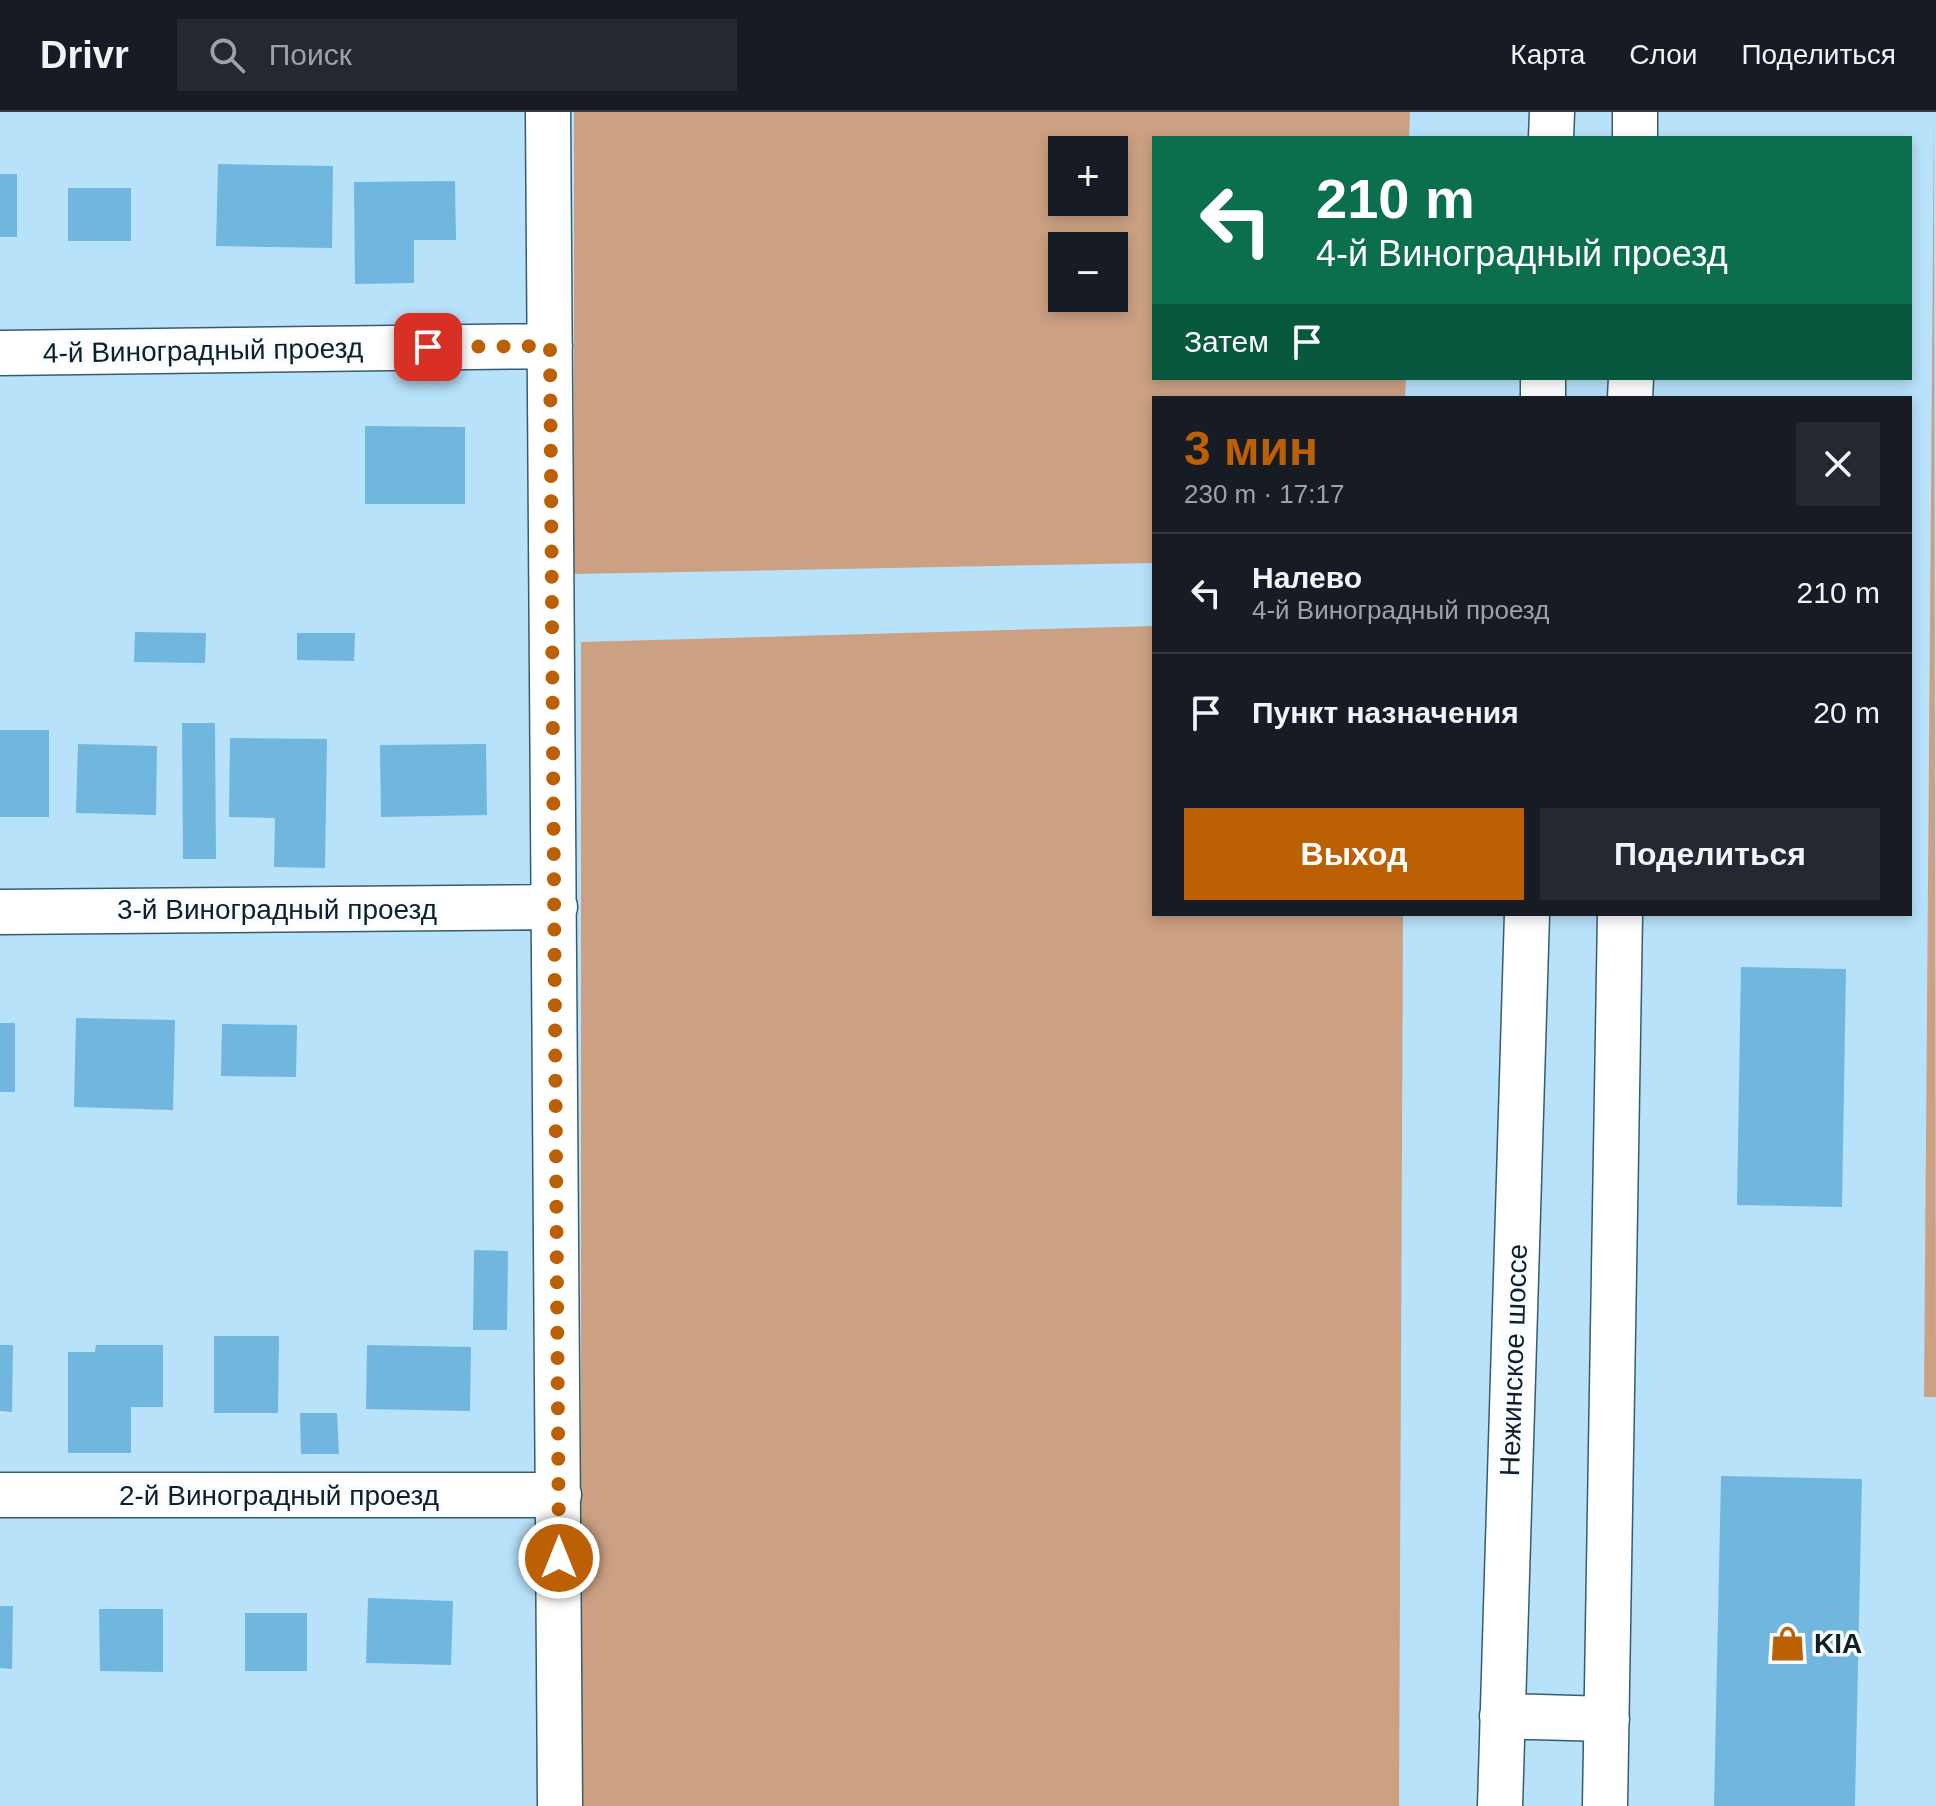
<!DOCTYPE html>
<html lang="ru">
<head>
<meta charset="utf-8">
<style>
  body { margin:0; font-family:Helvetica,sans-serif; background:#242831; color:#f1f3f6; height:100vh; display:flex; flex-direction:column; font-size:30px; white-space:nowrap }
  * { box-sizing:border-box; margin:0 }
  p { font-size:26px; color:#9ea1a6 }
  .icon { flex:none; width:44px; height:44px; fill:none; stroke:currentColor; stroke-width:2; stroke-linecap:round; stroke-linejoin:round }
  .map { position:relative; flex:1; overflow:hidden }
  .details { position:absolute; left:1152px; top:284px; width:760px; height:520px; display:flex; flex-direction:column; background:#171b24; border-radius:0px; box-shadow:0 4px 12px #0003 }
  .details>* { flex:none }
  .top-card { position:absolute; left:1152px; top:24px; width:760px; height:244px; border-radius:0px; box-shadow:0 4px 12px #0003; background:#0b6e4f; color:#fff; overflow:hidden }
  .tools { position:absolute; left:1048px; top:24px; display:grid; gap:16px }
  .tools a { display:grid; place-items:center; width:80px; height:80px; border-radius:0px; background:#171b24; box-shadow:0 4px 12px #0003; font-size:40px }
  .pin { position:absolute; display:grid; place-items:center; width:68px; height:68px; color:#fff; margin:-34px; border-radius:16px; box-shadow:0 4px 12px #0006 }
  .me { position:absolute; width:88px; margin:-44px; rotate:0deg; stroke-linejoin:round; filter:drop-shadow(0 0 6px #0008) }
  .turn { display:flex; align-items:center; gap:28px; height:168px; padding:0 32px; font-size:36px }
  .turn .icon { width:104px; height:104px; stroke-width:2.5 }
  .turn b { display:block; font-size:56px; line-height:68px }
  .then { display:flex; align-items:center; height:76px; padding:0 32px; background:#0003; gap:16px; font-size:30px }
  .round { display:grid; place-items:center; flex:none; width:84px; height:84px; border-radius:0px; background:#242831 }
  .headline { display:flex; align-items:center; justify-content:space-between; height:136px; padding:0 32px }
  h1 { font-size:48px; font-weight:600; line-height:60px; color:#bb6004 }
  .button { display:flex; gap:16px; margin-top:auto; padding:16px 32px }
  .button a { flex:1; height:92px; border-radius:0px; background:#bb6004; color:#fff; font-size:32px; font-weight:600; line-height:92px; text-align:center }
  .button a+a { background:#242831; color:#f1f3f6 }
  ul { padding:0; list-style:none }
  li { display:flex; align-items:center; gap:24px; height:120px; padding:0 32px; border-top:2px solid #363941 }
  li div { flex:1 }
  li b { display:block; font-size:30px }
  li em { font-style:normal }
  header { display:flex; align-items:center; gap:48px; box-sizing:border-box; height:112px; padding:0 40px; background:#171b24; border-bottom:2px solid #363941 }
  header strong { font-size:38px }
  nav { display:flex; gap:44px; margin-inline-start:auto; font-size:28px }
  .search { width:560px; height:72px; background:#242831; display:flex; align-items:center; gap:20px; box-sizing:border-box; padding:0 28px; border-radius:0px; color:#9ea1a6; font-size:30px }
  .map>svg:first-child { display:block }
</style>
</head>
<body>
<header>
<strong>Drivr</strong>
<div class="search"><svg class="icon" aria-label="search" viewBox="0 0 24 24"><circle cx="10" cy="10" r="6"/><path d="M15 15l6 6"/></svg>Поиск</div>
<nav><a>Карта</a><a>Слои</a><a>Поделиться</a></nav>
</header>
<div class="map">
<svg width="1936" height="1694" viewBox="0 0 1936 1694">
  <rect width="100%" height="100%" fill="#b8e2fa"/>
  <path fill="#cba083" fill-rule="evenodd" d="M574,0H1410L1409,26H1154V266H1406L1405,286H1154V451L574,462ZM1062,38H1114V90H1062ZM1062,134H1114V186H1062Z
    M1934,0L1936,1285H1924Z
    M1154,514V802H1403L1399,1694H581V530Z"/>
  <path fill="#70b6df" d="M218,52L333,54L332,136L216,134Z
    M0,62H17V125H0Z
    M455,69L456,128H414V171L355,172L354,70Z
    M68,76H131V129H68Z
    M365,314L465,315V392H365Z
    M135,520L206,521L205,551L134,550Z
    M297,521H355L354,549L297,548Z
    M182,611H215L216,747H183Z
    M0,618H49V705H0Z
    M230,626L327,627L325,756L274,755L275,706L229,705Z
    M78,632L157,634L156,703L76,701Z
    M486,632L487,703L381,705L380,633Z
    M1741,855L1846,857L1842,1095L1737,1093Z
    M76,906L175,908L173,998L74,995Z
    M0,911H15V980H0Z
    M222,912L297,913L296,965L221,964Z
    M474,1138L508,1139L507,1218H473Z
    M214,1224H279L278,1301H214Z
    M0,1233H13L12,1300L0,1299Z
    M96,1233H163V1295H131V1341H68V1240H95Z
    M367,1233L471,1235L470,1299L366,1297Z
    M300,1301H337L339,1342H301Z
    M1721,1364L1862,1367L1855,1694H1714Z
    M368,1486L453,1489L451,1553L366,1551Z
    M0,1494H13L12,1557L0,1556Z
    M99,1497H163V1560L100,1559Z
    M245,1501H307V1559H245Z"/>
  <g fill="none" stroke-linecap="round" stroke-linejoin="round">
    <defs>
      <path id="minor" d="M548,0L560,1694
        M0,241L550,234
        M0,800L555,795
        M0,1383H559"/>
      <path id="primary" d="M1551,26L1552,0
        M1635,26V0
        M1543,286V266
        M1630,286L1631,266
        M1502,1604L1607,1607
        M1500,1694L1527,802
        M1605,1694L1620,802"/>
    </defs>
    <use href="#minor" stroke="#375c72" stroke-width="47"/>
    <use href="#primary" stroke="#375c72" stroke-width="47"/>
    <use href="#minor" stroke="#fff" stroke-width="44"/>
    <use href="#primary" stroke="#fff" stroke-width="44"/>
  </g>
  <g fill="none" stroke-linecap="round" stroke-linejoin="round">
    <path stroke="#bb6004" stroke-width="14" stroke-dasharray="0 25.2" d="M428,235L550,234L559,1446"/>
  </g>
  <defs>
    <symbol id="shop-bare" viewBox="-9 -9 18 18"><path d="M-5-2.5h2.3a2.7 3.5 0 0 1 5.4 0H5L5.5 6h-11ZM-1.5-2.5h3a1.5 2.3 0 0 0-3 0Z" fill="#bb6004" stroke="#f8fdff" stroke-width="2.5" paint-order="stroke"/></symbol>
  </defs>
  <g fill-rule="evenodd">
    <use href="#shop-bare" x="1762" y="1506" width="51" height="51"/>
  </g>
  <g text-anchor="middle" stroke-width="7" stroke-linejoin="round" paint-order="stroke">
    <g font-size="28" fill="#101f28" stroke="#f8fdff">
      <text transform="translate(203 238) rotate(-1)" y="10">4-й Виноградный проезд</text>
      <text x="277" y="807">3-й Виноградный проезд</text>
      <text transform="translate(1513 1248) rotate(-88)" y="10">Нежинское шоссе</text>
      <text x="279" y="1393">2-й Виноградный проезд</text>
    </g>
    <g font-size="28" font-weight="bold" fill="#101f28" stroke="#f8fdff" text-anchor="start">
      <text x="1814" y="1541">KIA</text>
    </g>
  </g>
</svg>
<div class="tools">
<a>+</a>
<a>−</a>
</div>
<div class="pin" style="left:428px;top:235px;background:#d93025"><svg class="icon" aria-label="arrive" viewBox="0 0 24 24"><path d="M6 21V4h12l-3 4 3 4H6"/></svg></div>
<svg class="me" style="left:559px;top:1446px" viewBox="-20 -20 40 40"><circle r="17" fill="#bb6004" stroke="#fff" stroke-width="3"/><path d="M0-11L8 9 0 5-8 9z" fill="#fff"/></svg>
<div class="top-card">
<div class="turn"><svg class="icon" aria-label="left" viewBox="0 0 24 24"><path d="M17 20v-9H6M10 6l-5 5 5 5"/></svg><div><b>210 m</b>4-й Виноградный проезд</div></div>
<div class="then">Затем<svg class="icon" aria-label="arrive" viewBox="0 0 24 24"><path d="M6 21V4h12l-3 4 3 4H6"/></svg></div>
</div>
<section class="details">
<div class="headline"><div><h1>3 мин</h1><p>230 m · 17:17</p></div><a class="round"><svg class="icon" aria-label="close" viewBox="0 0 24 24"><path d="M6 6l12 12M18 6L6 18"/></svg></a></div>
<ul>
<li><svg class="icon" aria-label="left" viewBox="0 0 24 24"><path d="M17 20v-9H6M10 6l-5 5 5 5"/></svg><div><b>Налево</b><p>4-й Виноградный проезд</p></div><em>210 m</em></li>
<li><svg class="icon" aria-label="arrive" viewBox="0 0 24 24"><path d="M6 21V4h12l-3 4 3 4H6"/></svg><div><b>Пункт назначения</b></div><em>20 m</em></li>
</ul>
<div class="button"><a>Выход</a><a>Поделиться</a></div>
</section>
</div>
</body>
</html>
